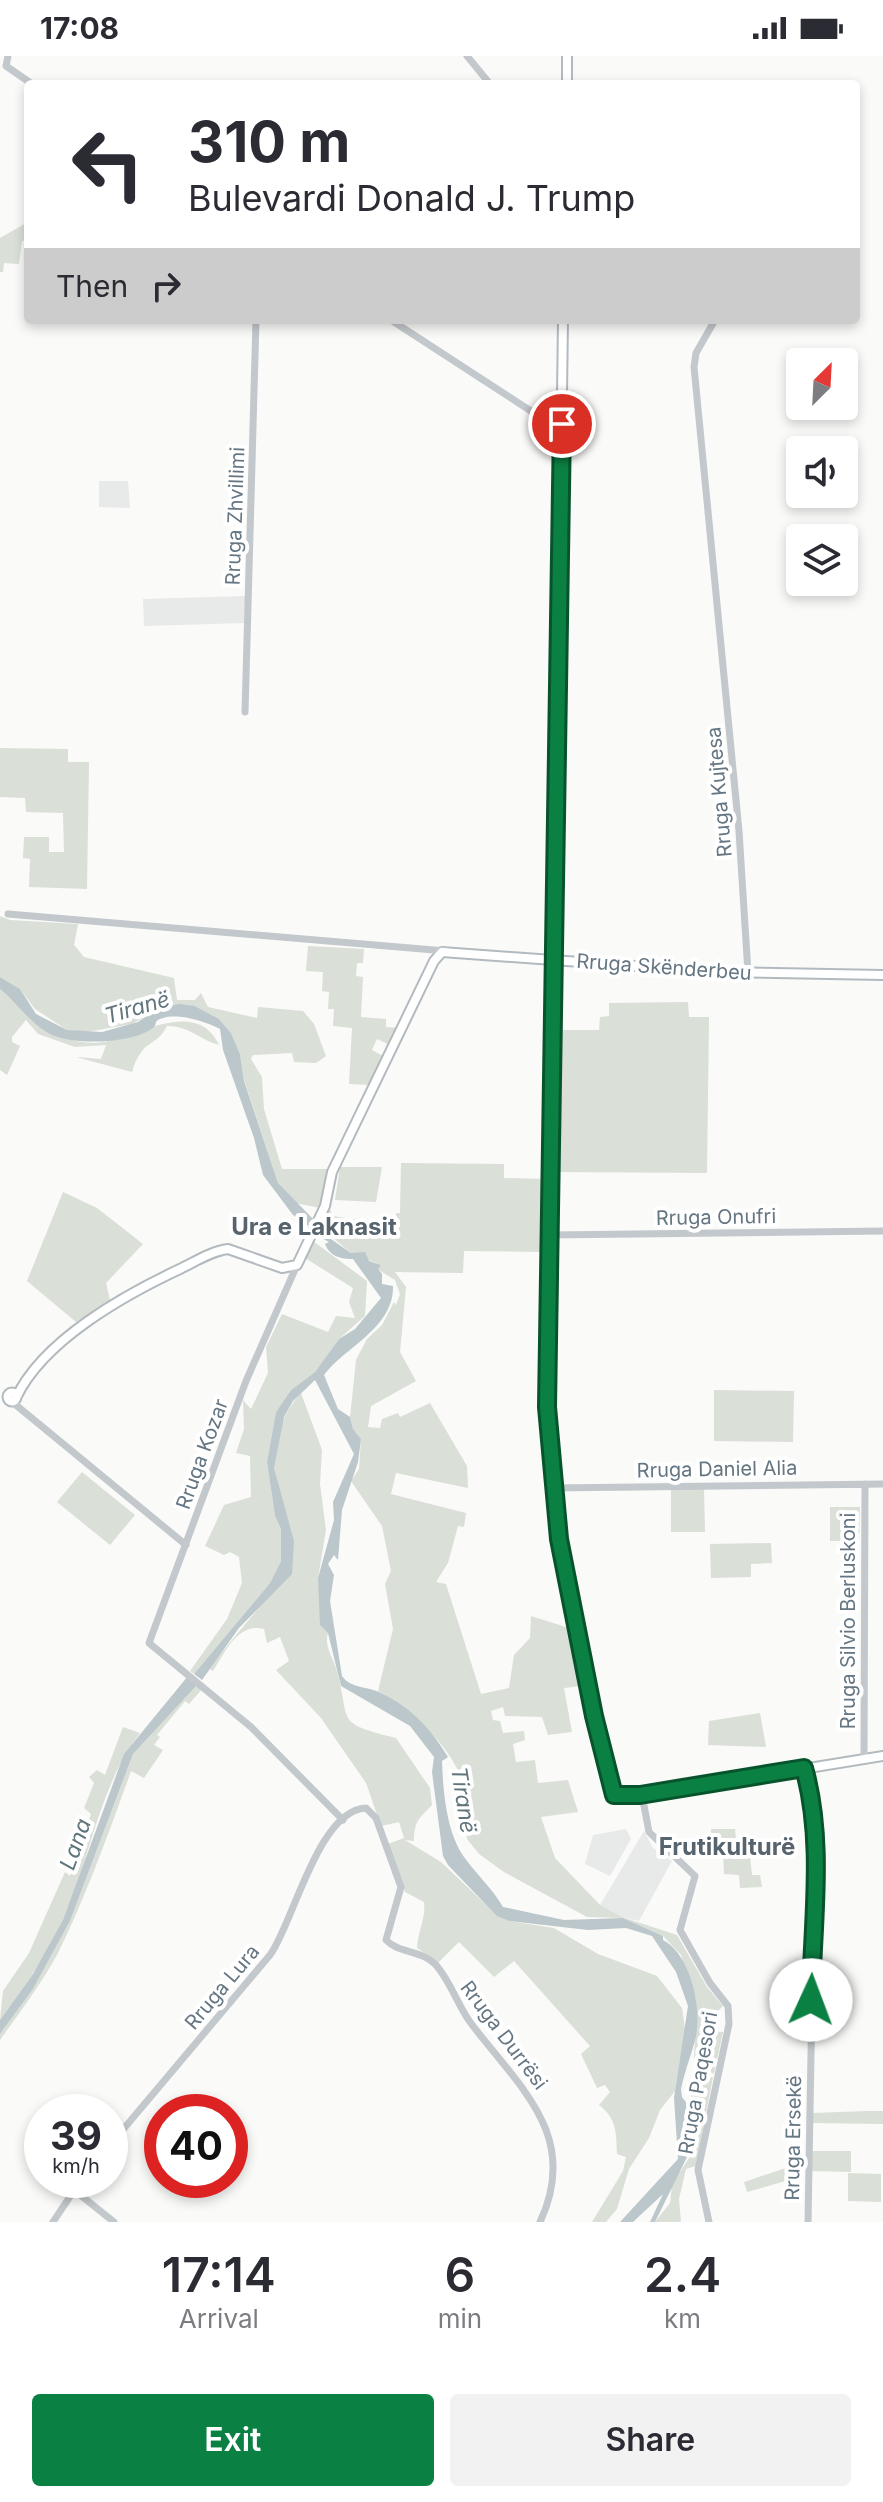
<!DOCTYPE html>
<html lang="en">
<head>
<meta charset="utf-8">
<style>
  body { margin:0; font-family:Inter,sans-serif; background:#f2f2f3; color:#2b2b33; height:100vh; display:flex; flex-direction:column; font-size:30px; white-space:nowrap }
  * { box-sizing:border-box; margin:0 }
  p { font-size:26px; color:#7c7c81 }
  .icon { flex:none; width:44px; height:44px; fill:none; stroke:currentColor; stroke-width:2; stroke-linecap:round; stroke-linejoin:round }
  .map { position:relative; height:2166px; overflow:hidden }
  .sheet { display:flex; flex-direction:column; background:#fff; flex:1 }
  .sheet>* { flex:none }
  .top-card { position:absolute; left:24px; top:24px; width:836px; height:244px; border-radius:8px; box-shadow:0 4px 12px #0003; background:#fff; color:#2b2b33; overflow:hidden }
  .needle { width:52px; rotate:24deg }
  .controls { position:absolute; left:786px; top:292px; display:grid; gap:16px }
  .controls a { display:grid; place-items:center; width:72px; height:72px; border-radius:8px; background:#fff; box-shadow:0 4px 12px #0003; font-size:40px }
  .speed { position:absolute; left:24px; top:2038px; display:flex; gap:16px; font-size:40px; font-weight:700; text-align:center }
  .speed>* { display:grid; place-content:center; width:104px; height:104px; border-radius:50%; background:#fff; box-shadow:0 4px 12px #0003; line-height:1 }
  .speed small { font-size:20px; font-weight:400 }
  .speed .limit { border:12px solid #d22; background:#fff; color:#111 }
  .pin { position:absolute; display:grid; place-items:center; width:68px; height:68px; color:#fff; margin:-34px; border:4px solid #fff; border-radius:50%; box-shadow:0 2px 8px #0007 }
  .me { position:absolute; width:88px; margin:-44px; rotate:2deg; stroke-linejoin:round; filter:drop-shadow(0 0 6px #0008) }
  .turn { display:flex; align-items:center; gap:28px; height:168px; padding:0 32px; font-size:36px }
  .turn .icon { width:104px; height:104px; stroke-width:2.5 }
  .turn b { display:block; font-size:56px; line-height:68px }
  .then { display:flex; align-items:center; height:76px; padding:0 32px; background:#0003; gap:16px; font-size:30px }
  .eta { display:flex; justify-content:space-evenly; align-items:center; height:136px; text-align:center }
  .eta b { font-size:48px; font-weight:600; line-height:56px }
  .action { display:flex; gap:16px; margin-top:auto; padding:16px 32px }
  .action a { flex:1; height:92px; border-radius:8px; background:#0b8043; color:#fff; font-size:32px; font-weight:600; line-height:92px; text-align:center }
  .action a+a { background:#f2f2f3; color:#2b2b33 }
  .status { display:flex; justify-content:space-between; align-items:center; height:56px; padding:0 40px; background:#fff; direction:ltr }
  .status svg { height:22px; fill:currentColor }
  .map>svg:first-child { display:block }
</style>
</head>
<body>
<div class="status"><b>17:08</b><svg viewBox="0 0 49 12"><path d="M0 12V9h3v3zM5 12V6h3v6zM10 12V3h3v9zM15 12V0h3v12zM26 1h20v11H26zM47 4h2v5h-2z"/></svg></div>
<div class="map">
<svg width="883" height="2166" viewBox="0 0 883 2166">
  <rect width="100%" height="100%" fill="#fafaf8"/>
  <path fill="#e8e9e9" d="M99,425H128L130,452L99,451Z
    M246,540V567L144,570L143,543Z
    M626,1773L631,1783L610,1820L585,1808L593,1779Z
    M644,1775L653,1792L672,1805L639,1865L622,1861L600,1849Z"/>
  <path fill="#dadfd7" d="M28,166V184L22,185L19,208L4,207L3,216H0V182Z
    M0,692L68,693V706H89L87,833L29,831L30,803L23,802L24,781H49V796H64L63,757L26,756L25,742L0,741Z
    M0,860L10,864L78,868L74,889L84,901L174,922L177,944H195L201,937L208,951L257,962L258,951L303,955L314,968L326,1000L316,1007L294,1006L292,997L253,999L251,1003L262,1021L264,1053L282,1113H329L320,1152L295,1147L278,1127L244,1024L240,998L231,977L219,963L195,950H166L132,968L87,976L67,974L35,953L20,933L0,921Z
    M308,890L364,893L363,907H357L356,920L363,921L361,961L386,963V971L401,972L392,990L377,983L372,994L385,1001L370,1029L349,1028L352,972L333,970L334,953H328L329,936L322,935L323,916L306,915Z
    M0,933C22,951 38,977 68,983C78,986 94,988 104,986C141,979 197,942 219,989C198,983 190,970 167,970C157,991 142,982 132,1016L76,1001L101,1003L106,989L75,991L38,978L26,964L12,981V986L20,990L7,1019L0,1014Z
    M688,946L689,961H709L707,1117L557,1116L558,974H599L600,961L609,960V947Z
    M401,1107L504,1108V1122L546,1123L544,1196L464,1195L463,1217L395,1216L406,1231L400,1296L416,1325L371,1350L368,1371L380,1372L382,1363L398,1357L400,1361L430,1347L467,1410L468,1432L396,1417L391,1438L466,1457L464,1471L458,1470L448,1507L436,1526L446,1528L481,1638L509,1632L514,1599L530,1582L531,1560L569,1572L582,1630L564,1632L572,1676L548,1679L542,1661L505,1660L503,1651L491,1655L493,1664L500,1665L503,1677L524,1675L525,1684L513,1688L516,1706L535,1704L538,1727L568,1724L578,1756L541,1761L555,1802L600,1849L622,1861L677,1879L707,1931L723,1950L709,1964V1975L723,1976L714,2018L694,2006L696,1944L681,1899L663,1880L623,1862L587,1861L504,1816L479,1798L467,1783C465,1772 468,1763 468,1752C468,1704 416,1657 378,1635L393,1573L385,1528L391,1515L382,1470L351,1425L359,1413L361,1383L353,1373L350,1361L356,1304L367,1283L382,1269L394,1246L396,1249L400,1238L395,1224L377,1213L381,1209L351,1197L320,1171L329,1151L333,1160L396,1170V1157H400Z
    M340,1111H382L376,1146L335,1144Z
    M63,1136L97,1152L143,1188L106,1227L110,1244L76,1266L27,1225Z
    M313,1185L367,1225L365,1260L339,1283L315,1316L291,1334L276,1356L267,1406L275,1460L281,1473V1505L270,1527L194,1618L190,1615L227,1563L242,1527L239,1501L230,1496L224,1499L205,1490L224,1449L251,1441L250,1400L236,1397L244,1373L243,1344L251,1353L268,1317L266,1291L282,1258L328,1276L336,1260L355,1262L349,1246L353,1232L305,1202Z
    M714,1334L794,1335L793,1386L714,1385Z
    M301,1337L322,1394L320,1428L326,1474L318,1522L328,1577C324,1589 332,1600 336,1612C352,1667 332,1666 396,1682L430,1732L432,1749C420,1762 414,1764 414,1785L405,1784L441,1806L498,1860L509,1865L554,1872L598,1898L657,1920L682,1952L685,1973L675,2035L660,2054L649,2082L629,2113L617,2153L606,2166H592L623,2115L626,2101L617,2098C616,2076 617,2063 599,2049L610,2036L605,2029L597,2032L581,1998L590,1990L514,1905L494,1921L459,1886L438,1907L417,1892C418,1875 426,1862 424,1846L405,1836L388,1788L404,1782L399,1766L381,1770L366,1727L321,1662L276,1614L289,1605L280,1581L267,1587L264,1573C238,1566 225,1596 213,1615L210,1613C225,1588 286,1526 290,1505C295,1481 283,1456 277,1434C269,1401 278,1361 301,1337Z
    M82,1416L135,1459L110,1489L57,1446Z
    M671,1433H704L705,1476H671Z
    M830,1451H860L859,1485H830Z
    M771,1487L772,1507L751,1508V1521L711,1522L710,1488Z
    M198,1628L203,1632L189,1648L185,1645L157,1679L160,1681L154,1689L163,1694L144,1722L131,1715C111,1771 85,1843 58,1897C41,1928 20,1956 0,1984V1978L33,1933L70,1865L133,1698Z
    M760,1657L766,1691L708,1689L709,1665Z
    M123,1671L140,1677C104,1723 92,1788 72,1842C56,1887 28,1926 0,1964L3,1935L29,1897L65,1816L70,1820L91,1758L84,1752L94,1727L89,1721L97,1714L105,1719Z
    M711,1773H735L736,1783L748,1781L752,1819H760L762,1831L740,1832L739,1819L724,1818L723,1796L712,1795Z
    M713,2021L696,2110L686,2113L679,2143L681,2166H655L670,2147L672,2128L691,2099V2034L695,2025Z
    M867,2055H883V2068L813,2067V2057Z
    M812,2095H851V2116L812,2115Z
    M803,2106V2120L747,2136L744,2126Z
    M848,2117L881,2118V2146L848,2145Z"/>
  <path fill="#bbc7cb" d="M0,921L20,933L36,958L67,974L102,976L138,966L157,953L179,948L195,950L219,963L231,977L240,998L244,1025L278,1127L314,1164L311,1172L293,1159L263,1119L254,1082L223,994L220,973C205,965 176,956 160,963C153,966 158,968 153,972C132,988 67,991 45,975C28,964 16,946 0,933Z
    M318,1174L351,1197L365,1196L369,1205L381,1209L378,1213L382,1218V1228L393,1230C394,1272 345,1291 324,1319L338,1353L350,1361L353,1373L361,1383L358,1406L342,1454L338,1504L334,1499L328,1508L334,1519L330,1545L342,1620C351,1633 368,1630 381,1637C412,1652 431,1673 448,1701L442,1705C443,1730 445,1774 464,1801C476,1818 493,1833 503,1851L564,1864L623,1862L663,1880V1884C690,1898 702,1950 696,1980C693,1994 685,2014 681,2033L682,2041L688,2049L684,2084L688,2099L655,2166H650L663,2138L633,2166H620L678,2103L674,2042L688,1950L676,1916L652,1880L626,1872L588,1874L509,1865L497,1860L448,1809L443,1800L432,1716L434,1701L410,1670L341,1630L328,1577L320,1569L318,1522L334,1464L333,1446L354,1398L315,1324L293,1345L284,1361L274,1412L294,1485L292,1518L239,1572L202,1624L194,1618L270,1527L281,1505V1473L275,1460L267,1406L276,1356L291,1334L315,1316L339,1283L355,1273L381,1242L353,1203C342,1203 330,1201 325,1188L329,1186L316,1179Z
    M188,1620L198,1628L133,1698L70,1865L33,1933L0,1978V1964L33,1918L63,1864L124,1698Z"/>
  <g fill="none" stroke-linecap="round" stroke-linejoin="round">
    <defs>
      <path id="secondary" d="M567,28V0
        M563,264L548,1371L559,1483L594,1660L614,1739
        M7.5 1341a4.5 4.5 0 1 1 9 0a4.5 4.5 0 1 1-9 0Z
        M16,1342C43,1284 126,1238 182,1212C196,1205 212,1195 228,1193L282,1212L297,1209L325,1150L332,1116L434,905L442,896L718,916L883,919
        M614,1739H642L883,1700"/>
    </defs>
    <use href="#secondary" stroke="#b3babf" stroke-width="12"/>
    <path stroke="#c3c8cc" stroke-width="7" d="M8,0L6,10L32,28
      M467,0L490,28
      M391,264L534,357L562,368
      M715,264L696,297L694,311L739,775L748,917
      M245,656L256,264
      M8,858L446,895
      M550,1179L883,1175
      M297,1209L246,1325L149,1587L251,1671L343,1764
      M11,1345L186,1489
      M552,1432L883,1428
      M864,1703L865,1428
      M804,1712L812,1746L814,1831L808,2166
      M642,1739L649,1776L695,1820L680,1874L710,1927L728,1950L729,1968L698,2114L709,2166
      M110,2089L270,1899C293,1868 318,1754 366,1752L376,1762L401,1831L386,1884C398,1897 421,1894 435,1908C450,1924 457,1948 470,1966C518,2030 581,2079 540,2166
      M74,2134L114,2166
      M53,2166L81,2124"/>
    <use href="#secondary" stroke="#fff" stroke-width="8"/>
  </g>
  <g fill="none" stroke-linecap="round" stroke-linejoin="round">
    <defs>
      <path id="route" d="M562,368L547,1351L559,1483L594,1660L614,1739H640L804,1712C825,1786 812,1869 811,1944"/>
    </defs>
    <use href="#route" stroke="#07532c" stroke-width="20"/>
    <use href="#route" stroke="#0b8043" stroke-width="14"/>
  </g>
  <g text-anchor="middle" stroke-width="8" stroke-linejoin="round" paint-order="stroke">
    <g font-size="20" fill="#657683" stroke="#fff">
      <text transform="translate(235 460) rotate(-88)" y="7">Rruga Zhvillimi</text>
      <text transform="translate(719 736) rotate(-95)" y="7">Rruga Kujtesa</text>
      <text transform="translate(664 911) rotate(4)" y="7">Rruga Skënderbeu</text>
      <text transform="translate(716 1161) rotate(-1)" y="7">Rruga Onufri</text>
      <text transform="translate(202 1398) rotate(-70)" y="7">Rruga Kozar</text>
      <text transform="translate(717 1413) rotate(-1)" y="7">Rruga Daniel Alia</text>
      <text transform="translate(848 1565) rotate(-90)" y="7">Rruga Silvio Berluskoni</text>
      <text transform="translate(222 1931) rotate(-50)" y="7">Rruga Lura</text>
      <text transform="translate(504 1979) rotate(53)" y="7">Rruga Durrësi</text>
      <text transform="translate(698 2027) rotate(-80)" y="7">Rruga Paqesori</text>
      <text transform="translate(793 2082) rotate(-89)" y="7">Rruga Ersekë</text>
    </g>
    <g font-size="22" font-style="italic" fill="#60757c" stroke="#fff">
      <text transform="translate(137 951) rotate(-16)" y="8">Tiranë</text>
      <text transform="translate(464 1744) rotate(81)" y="8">Tiranë</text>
      <text transform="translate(75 1788) rotate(-70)" y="8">Lana</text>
    </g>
    <g font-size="24" font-weight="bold" fill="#57646e" stroke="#fff">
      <text x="314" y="1179">Ura e Laknasit</text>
      <text x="727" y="1799">Frutikulturë</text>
    </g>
  </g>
</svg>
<div class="controls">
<a><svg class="needle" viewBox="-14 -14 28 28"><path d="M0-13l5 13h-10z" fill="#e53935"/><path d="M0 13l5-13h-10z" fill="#7c7c81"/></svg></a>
<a><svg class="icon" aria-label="sound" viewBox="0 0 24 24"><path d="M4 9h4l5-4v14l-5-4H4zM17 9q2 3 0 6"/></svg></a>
<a><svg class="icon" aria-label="layers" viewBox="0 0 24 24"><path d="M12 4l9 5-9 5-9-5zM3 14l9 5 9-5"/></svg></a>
</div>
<div class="speed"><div>39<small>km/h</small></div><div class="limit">40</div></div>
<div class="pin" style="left:562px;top:368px;background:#d93025"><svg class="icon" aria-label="arrive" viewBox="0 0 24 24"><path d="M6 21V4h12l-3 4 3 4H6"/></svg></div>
<svg class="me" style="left:811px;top:1944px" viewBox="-20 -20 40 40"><circle r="19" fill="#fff"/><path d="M0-13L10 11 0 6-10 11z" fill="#0b8043"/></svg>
<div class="top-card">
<div class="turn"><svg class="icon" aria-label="left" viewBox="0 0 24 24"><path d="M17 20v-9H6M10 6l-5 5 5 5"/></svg><div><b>310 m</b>Bulevardi Donald J. Trump</div></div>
<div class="then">Then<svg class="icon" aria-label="right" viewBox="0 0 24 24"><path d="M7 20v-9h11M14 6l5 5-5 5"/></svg></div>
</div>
</div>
<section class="sheet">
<div class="eta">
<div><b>17:14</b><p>Arrival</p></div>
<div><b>6</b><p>min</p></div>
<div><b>2.4</b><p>km</p></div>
</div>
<div class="action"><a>Exit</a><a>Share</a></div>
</section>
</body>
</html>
